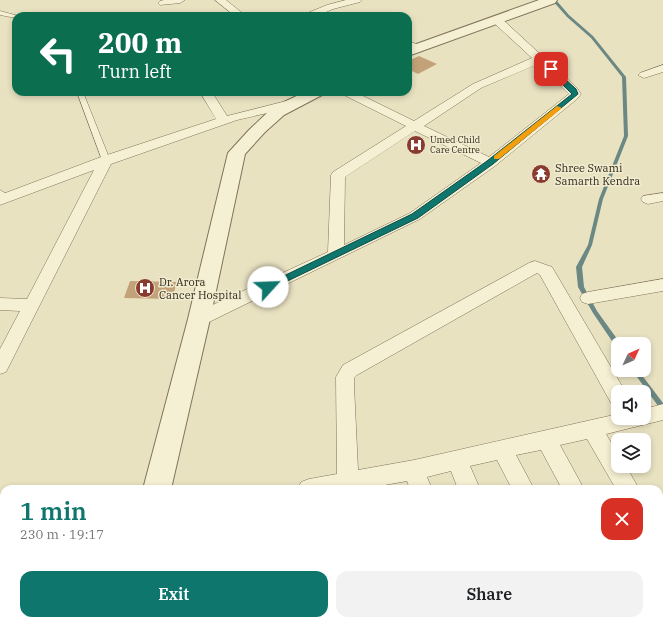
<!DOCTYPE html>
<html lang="en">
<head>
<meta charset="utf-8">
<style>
  body { margin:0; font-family:"IBM Plex Serif",serif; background:#f2f2f2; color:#202124; height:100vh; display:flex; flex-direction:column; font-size:15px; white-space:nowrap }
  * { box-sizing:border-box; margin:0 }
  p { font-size:13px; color:#757577 }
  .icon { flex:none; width:22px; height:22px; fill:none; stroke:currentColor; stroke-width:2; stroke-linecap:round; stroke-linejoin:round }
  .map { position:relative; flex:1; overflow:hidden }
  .drawer { position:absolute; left:0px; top:485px; width:663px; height:140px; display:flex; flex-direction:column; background:#fff; border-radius:12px 12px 0 0; box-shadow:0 2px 6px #0003 }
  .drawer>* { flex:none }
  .top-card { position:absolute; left:12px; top:12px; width:400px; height:84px; border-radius:12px; box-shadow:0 2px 6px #0003; background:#0b6e4f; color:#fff; overflow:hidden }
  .needle { width:26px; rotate:46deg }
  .buttons { position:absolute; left:611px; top:337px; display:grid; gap:8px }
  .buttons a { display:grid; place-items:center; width:40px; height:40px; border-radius:8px; background:#fff; box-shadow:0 2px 6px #0003; font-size:20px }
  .pin { position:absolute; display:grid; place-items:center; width:34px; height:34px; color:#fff; margin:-17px; border-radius:8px; box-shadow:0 2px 6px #0006 }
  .me { position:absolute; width:44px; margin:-22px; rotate:65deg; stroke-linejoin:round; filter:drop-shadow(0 0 3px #0008) }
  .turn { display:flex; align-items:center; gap:14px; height:84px; padding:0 20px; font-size:18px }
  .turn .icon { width:52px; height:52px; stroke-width:2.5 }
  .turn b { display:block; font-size:28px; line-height:34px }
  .round { display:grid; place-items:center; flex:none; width:42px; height:42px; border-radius:12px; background:#f2f2f2 }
  .summary { display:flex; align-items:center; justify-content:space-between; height:68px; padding:0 20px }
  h1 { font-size:24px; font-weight:600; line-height:30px; color:#0f766e }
  .action { display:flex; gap:8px; margin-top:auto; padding:8px 20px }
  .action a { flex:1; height:46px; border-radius:12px; background:#0f766e; color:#fff; font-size:16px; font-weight:600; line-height:46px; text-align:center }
  .action a+a { background:#f2f2f2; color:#202124 }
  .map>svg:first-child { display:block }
</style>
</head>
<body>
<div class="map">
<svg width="663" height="625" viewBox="0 0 663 625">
  <rect width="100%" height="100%" fill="#e9e2c1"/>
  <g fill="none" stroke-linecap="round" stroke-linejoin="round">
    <path fill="#6b8885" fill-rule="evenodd" d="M552,0H556L569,15L593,36L626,77L628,136L603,199L592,245L582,267L584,287L597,311L620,343L618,344V347H616L593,313L578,287L576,267L588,245L599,199L624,136L622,77L591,38L567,17Z
      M632,370H638L663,403V411L661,410Z"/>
  </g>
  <path fill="#c3a27a" d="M419,56L437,64L418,74L408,69V61Z
    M130,281L177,282L172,299L124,298Z"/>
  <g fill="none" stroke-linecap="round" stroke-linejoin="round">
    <defs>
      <path id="service" d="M0,11L19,16H16V18L0,15Z
        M77,92H83L110,160L106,162L102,160Z
        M0,190L10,196V200H4L0,196Z"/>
      <path id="minor" d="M164,0H185L180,3L160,5L158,3L160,1Z
        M215,0H226L246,16H235Z
        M346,0H362L360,2L333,9L317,16H303L305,14L327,5Z
        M497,17L501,18L577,88L581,94L577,99L495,166L420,219L205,324L199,326L193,324L190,319L193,314L328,252L331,175L333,172L406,126L342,94L340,92H355L414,121L473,84L532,58L493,22L492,20L493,18ZM538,64L569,94L489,157L424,126L481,88ZM415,131L481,163L410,213L344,245L345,177Z
        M408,41L422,46L423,48L418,51L408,48Z
        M663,65V72L644,78L638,75L640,73Z
        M200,92H212L227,116L294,99L298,100L300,103L298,106L237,120L111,164L6,372L0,374V349L20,311L0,310V298L27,299L94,170L0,205V195L101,157L216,119Z
        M663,193V201L648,204L643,202L641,199L643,196Z
        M535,261L552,267L625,391L618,392V405L611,403L540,275L537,273L357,375L354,378V385L358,470L414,460L618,414V418H644V409L663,404V420L606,434L618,454V466H626L639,489H616L587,439L560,445L584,489H562L541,450L516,455L534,489H512L497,460L470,466L480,489H458L451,471L427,477L432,489H410L407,481L363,489H298L301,482L309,479L337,474L336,377L343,365L529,263Z
        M663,279V291L588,304L582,302L580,298L582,294L588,292Z
        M659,531L663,532V559L659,558Z
        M4,548V570L0,571V549Z
        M346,621H370V625H346Z
        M555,621H592L591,625H554Z"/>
      <path id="tertiary" d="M539,0H557L555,3L408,56V47Z
        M305,92H325L322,95L284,115L265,132L245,154L210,319L171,489H143L188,319L228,153L249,130L268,112L284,102Z
        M114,621H146L145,625H113Z"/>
    </defs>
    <use href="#service" stroke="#80735a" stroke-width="1"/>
    <use href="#minor" stroke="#80735a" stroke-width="1"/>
    <use href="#tertiary" stroke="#80735a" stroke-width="2"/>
    <use href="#service" fill="#f5efd3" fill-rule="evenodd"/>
    <use href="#minor" fill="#f5efd3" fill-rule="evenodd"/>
    <use href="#tertiary" fill="#f5efd3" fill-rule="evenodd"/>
  </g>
  <path fill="#0f766e" stroke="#0a4d48" d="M549,68H553L576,89L578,94L493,164L418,218L271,289H265L263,287L265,285L412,214L487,161L572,94L549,71Z"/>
  <path fill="#f59e0b" d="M557,106L562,108L499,159H494V156Z"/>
  <defs>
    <symbol id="hospital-disc" viewBox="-11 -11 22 22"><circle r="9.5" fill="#893b30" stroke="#f1eccf"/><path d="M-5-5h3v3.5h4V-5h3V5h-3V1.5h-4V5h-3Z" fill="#fff"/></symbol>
    <symbol id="temple-disc" viewBox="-11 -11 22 22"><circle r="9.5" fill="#893b30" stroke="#f1eccf"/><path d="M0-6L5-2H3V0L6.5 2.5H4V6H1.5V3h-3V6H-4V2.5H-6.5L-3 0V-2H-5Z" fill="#fff"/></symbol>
  </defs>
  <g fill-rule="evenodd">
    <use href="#hospital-disc" x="405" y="134" width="22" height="22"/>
    <use href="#temple-disc" x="530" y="163" width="22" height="22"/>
    <use href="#hospital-disc" x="134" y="277" width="22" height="22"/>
  </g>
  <g text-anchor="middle" stroke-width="3" stroke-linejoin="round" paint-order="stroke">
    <g font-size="9" fill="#312a1d" stroke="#f1eccf" text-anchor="start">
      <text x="430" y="143">Umed Child<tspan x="430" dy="10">Care Centre</tspan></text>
    </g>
    <g font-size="11" fill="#312a1d" stroke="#f1eccf" text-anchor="start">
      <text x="555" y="172">Shree Swami<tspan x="555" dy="13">Samarth Kendra</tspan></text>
      <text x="159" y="286">Dr. Arora<tspan x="159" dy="13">Cancer Hospital</tspan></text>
    </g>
  </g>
</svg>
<div class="buttons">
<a><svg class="needle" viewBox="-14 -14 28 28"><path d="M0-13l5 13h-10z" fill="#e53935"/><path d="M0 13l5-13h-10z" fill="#757577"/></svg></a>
<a><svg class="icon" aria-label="sound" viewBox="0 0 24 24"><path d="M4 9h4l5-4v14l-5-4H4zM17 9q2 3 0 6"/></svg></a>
<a><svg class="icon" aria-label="layers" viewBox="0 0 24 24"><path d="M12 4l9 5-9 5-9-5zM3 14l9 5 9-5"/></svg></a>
</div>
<div class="pin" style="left:551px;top:69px;background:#d93025"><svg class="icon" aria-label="arrive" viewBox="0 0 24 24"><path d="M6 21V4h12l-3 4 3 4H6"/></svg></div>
<svg class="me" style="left:268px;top:287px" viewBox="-20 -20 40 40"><circle r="19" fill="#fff"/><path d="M0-13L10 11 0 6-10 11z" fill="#0f766e"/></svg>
<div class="top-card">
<div class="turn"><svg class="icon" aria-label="left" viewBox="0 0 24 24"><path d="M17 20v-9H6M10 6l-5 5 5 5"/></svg><div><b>200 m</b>Turn left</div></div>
</div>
<section class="drawer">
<div class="summary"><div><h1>1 min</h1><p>230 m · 19:17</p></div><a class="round" style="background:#d93025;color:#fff"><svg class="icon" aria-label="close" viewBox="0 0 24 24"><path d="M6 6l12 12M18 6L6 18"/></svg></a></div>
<div class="action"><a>Exit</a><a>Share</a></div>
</section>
</div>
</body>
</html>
